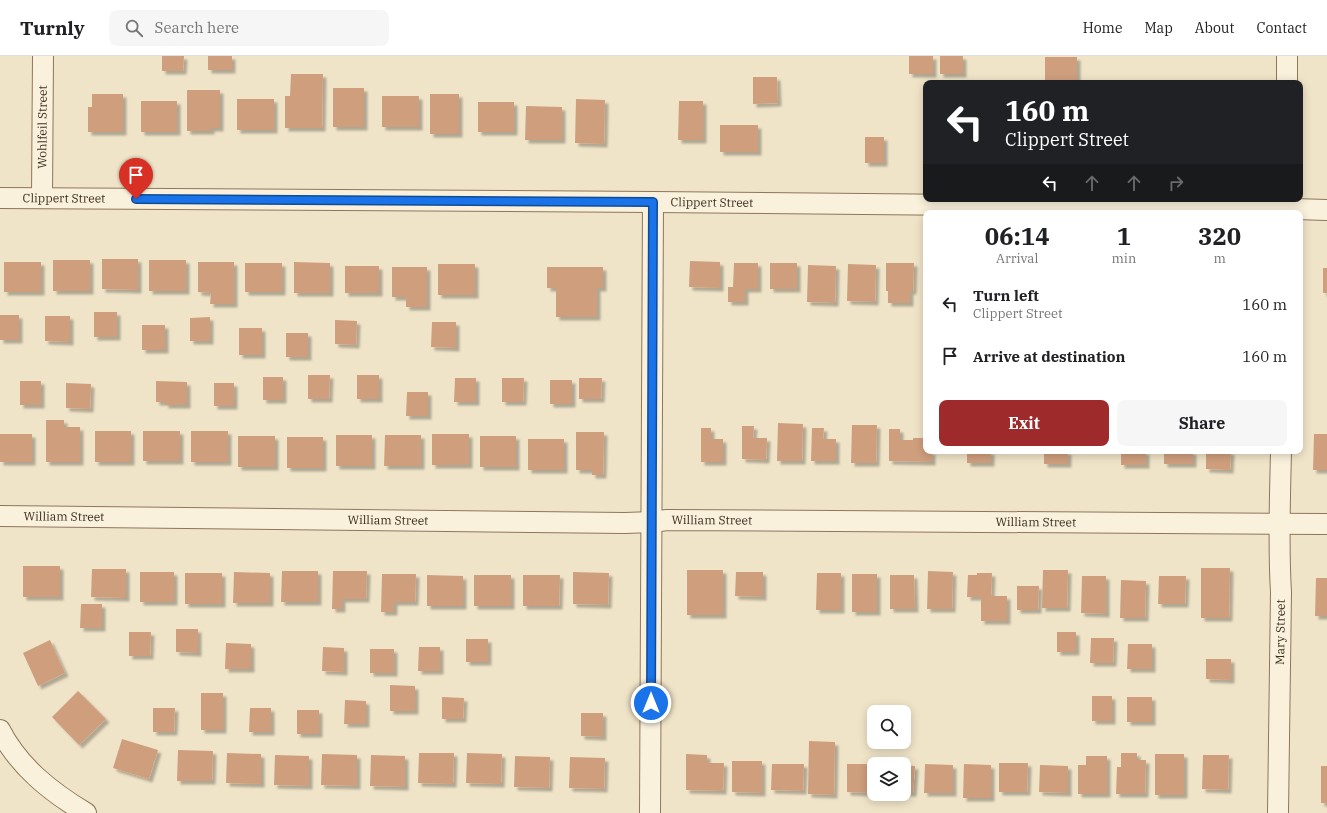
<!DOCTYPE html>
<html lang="en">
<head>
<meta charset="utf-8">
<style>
  body { margin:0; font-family:"IBM Plex Serif",serif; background:#f6f6f6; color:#202124; height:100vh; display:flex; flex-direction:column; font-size:15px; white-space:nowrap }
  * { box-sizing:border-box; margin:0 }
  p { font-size:13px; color:#757577 }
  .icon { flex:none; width:22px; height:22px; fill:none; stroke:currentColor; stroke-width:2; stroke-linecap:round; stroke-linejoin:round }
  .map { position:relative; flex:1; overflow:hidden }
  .drawer { position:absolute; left:923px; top:154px; width:380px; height:244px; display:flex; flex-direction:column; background:#fff; border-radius:8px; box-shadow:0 2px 10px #0003 }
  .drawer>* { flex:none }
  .hud { position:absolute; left:923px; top:24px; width:380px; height:122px; border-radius:8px; box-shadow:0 2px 10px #0003; background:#202124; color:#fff; overflow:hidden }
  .tools { position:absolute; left:867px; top:649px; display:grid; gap:8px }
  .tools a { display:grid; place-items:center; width:44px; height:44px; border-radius:8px; background:#fff; box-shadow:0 2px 10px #0003; font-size:20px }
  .pin { position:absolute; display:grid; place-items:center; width:34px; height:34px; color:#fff; margin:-41px -17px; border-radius:50% 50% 50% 0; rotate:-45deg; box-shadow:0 0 4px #0007 }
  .pin .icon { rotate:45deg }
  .me { position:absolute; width:44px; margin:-22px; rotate:0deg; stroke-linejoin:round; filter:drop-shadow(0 0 3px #0008) }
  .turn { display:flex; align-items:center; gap:14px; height:84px; padding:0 16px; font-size:18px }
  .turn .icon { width:52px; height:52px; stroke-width:2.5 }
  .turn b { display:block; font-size:28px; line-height:34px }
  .lanes { display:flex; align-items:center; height:38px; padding:0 16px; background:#0003; justify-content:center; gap:20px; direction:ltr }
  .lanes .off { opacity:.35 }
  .eta { display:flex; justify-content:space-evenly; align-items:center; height:68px; text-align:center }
  .eta b { font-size:24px; font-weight:700; line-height:28px }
  .button { display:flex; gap:8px; margin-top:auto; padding:8px 16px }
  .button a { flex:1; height:46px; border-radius:8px; background:#9e2a2b; color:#fff; font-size:16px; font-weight:700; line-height:46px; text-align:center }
  .button a+a { background:#f6f6f6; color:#202124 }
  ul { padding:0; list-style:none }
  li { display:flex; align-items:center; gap:12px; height:52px; padding:0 16px }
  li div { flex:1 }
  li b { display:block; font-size:15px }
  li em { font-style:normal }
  header { display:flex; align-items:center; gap:24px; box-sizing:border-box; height:56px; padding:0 20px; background:#fff; border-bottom:1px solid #e0e0e0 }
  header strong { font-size:19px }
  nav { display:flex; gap:22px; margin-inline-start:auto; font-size:14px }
  .search { width:280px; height:36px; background:#f6f6f6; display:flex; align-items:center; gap:10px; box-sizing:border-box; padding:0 14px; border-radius:8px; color:#757577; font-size:15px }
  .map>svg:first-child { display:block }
</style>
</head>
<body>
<header>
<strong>Turnly</strong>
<div class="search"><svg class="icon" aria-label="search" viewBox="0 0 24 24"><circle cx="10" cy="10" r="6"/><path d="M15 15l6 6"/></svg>Search here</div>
<nav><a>Home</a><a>Map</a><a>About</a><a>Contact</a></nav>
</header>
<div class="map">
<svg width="1327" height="757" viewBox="0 0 1327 757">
  <defs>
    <filter id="shadow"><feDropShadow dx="3.5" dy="3.5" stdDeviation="1" flood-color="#0004"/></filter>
  </defs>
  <rect width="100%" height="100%" fill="#f0e4c8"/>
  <path fill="#cf9f7d" filter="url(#shadow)" d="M162,0H184L183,15H162Z
    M208,0H232V14H208Z
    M909,0H933V18H909Z
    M940,0H963V18H940Z
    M1045,1H1077V27H1045Z
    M291,18H323L322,72H285V40H290Z
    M753,21H777L778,47L753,48Z
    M333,32H364V71H333Z
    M187,34H220V72H211V75H187Z
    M92,38H123V76H88V51H92Z
    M430,38H459V78H430Z
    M382,40H419V71H382Z
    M237,43H274V74H237Z
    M576,43L605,44L604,88L575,87Z
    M141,45H177V76H141Z
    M679,45H703V84H678Z
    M478,46H514V76H478Z
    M526,50L562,51V84H525Z
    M720,69H758V96H720Z
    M865,81H884V107H865Z
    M102,203H138V234L102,233Z
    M53,204H90V235H53Z
    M149,204H186V235H149Z
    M690,205L720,206V232L689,231Z
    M4,206H41V236H4Z
    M198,206H234V248H210L211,237L198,236Z
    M294,206L330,207V237H294Z
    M245,207H282V236H245Z
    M734,207H758V233H745V246H728V231H733Z
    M770,207H797V233H770Z
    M886,207H914L913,235H910V247H888V235H886Z
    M438,208H475V239H438Z
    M848,208L876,209L875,246L847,245Z
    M808,209L836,210L835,247L807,246Z
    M345,210H379V237H345Z
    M925,210H926V235H924Z
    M392,211H427V251H406V241H392Z
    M547,211H603V232H597V261H556V232H547Z
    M1323,212H1327V237H1323Z
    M94,256H117V281H94Z
    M0,259H19V284H0Z
    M45,260H70V286L45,285Z
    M210,261V285H190V262Z
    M335,264L357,265L356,289L335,288Z
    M432,266H456V292L431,291Z
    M142,269H165V294H142Z
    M239,272H262V299H239Z
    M286,277H308V301H286Z
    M308,319H330L329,343H308Z
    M357,319H379V343H357Z
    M263,321H283V344H263Z
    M455,322H476V346H454Z
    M502,322H524L523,346H502Z
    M579,322H602L601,343H579Z
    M550,324H572V348H550Z
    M20,325H41V349H20Z
    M156,325L187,326V349H165V346H156Z
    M66,327L91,328L90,353L66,352Z
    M214,327H234V350H214Z
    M407,336H428V360H406Z
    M46,364H64V371H80V406H46Z
    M778,367L803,368L802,405H777Z
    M852,369H877L876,407H851Z
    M742,370H754L753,382H767L766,404L742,403Z
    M701,372H711V383H723V406H701Z
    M812,372H824L823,383H836V405H811Z
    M889,373H900V384H913V382H926V395H932V406L889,405Z
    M95,375H131V406H95Z
    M143,375H180V405H143Z
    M191,375H228V406H191Z
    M576,376H604L603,419H592V414H576Z
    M0,378H32V406H0Z
    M432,378H469V409H432Z
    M1314,378H1327V414H1313Z
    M336,379H372V410H336Z
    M385,379H421V410H384Z
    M238,380H275V411H238Z
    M480,380H516V411H480Z
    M287,381H323V412H287Z
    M528,383H564V414H528Z
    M967,395H991V407H967Z
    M1044,395H1068V408H1044Z
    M1121,395H1146V409H1121Z
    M1164,395H1193V408H1164Z
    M1206,395H1231L1230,414L1206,413Z
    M23,510H60V541H23Z
    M1201,512H1230L1229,562H1201Z
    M92,513H126V542L91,541Z
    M687,514H723V559H687Z
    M1043,514H1068L1067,552H1042Z
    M282,515H318V546H281Z
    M333,515H367L366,543H342V553H332Z
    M928,515L953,516L952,553H927Z
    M140,516H174V546H140Z
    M234,516L270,517V547H233Z
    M573,516L609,517L608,549L573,548Z
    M736,516H763V541L735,540Z
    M185,517H222V548H185Z
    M817,517H841V554H816Z
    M977,517H992L991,540H1007V565H981V541H967L968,519H977Z
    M382,518H416L415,546H394V556H381Z
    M852,518H877V556H852Z
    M427,519L463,520V550H427Z
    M474,519H511V550H474Z
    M523,519H560L559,550H523Z
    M890,519H914L915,553H890Z
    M1082,520H1106V558L1081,557Z
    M1159,520H1186L1185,548H1158Z
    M1316,522H1327V560H1315Z
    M1121,524L1146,525L1145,562H1120Z
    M1017,530H1039L1038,554H1017Z
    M81,548H102V572H80Z
    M176,573H198V597L176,596Z
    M129,576H151L150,600H129Z
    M1057,576H1076V596H1057Z
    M1091,582H1114L1113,607H1090Z
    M466,583H488V606H466Z
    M50,584L65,617L38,630L23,597Z
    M226,587L251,588V613H225Z
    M1128,588H1152V613H1127Z
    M323,591L344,592V616L322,615Z
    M419,591H440V615H418Z
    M370,593H394V617H370Z
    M1206,603H1231V624L1206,623Z
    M390,629L415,630V655H390Z
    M78,635L106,663L79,689L52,661Z
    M201,637H223V674H201Z
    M1092,640H1112V665H1092Z
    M442,641L464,642L463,663H442Z
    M1127,641H1152V666H1127Z
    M345,644L366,645V668H344Z
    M153,652H175L174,676H153Z
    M250,652H271V676H249Z
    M297,654H319V678H297Z
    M581,657H603V681L581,680Z
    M122,683L158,694L149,723L113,712Z
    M809,685L835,686L834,739L808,738Z
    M178,694L213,695L212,725H177Z
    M227,697L261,698V728L226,727Z
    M419,697H454L453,728L418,727Z
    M467,697L502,698L501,728L466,727Z
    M1121,697H1137V704H1146L1145,738H1116L1117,711H1121Z
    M322,698L357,699V730L321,729Z
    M686,698L707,699V707H724L723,735L686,734Z
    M1155,698H1184V739H1155Z
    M275,699L309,700V730L274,729Z
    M371,699L405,700V731L370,730Z
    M1203,699H1229L1228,734L1202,733Z
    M515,700L550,701L549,732L514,731Z
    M1086,700H1107V738H1078V709H1086Z
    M570,701L605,702L604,733L569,732Z
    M732,705H762V737L732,736Z
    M999,707H1028L1027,736H999Z
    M772,708H804L803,735L771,734Z
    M847,708H874V737L847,736Z
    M925,708L953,709V737H924Z
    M964,708L991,709V742H963Z
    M904,709L915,710L913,737H904Z
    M1040,709L1068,710V737L1039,736Z
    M1321,710H1327V747H1321Z"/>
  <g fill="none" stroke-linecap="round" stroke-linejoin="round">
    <defs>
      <g id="minor">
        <path d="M1287,27V0"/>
        <path id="s1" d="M0,142L653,146L1260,152L1327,154"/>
        <path id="s2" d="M42,142L43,0"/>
        <path id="s3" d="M0,460L625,467L652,466L667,464L1327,468"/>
        <path d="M0,674C19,711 51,736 86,757"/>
        <path d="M650,757L653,146"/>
        <path id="s4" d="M1278,757L1281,536C1278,489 1280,442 1281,395"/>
      </g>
    </defs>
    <use href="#minor" stroke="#8d765c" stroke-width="22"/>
    <use href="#minor" stroke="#faf1dc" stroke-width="20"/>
  </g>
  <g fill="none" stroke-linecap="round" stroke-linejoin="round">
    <defs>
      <path id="route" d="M136,143L653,146L651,647"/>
    </defs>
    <use href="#route" stroke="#114b97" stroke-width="10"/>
    <use href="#route" stroke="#1a73e8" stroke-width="7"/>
  </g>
  <g text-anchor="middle" stroke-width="3.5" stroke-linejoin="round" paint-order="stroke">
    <g font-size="12" fill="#3d2e20" stroke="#f7eed8">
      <text dy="4" stroke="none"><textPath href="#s2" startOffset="71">Wohlfeil Street</textPath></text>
      <text dy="4" stroke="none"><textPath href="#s1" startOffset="64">Clippert Street</textPath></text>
      <text dy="4" stroke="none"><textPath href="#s1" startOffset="712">Clippert Street</textPath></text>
      <text dy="4" stroke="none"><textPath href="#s3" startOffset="64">William Street</textPath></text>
      <text dy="4" stroke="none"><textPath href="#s3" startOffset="388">William Street</textPath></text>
      <text dy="4" stroke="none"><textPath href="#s3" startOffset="712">William Street</textPath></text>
      <text dy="4" stroke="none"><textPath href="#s3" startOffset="1036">William Street</textPath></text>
      <text dy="4" stroke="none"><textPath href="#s4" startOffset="181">Mary Street</textPath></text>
    </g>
  </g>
</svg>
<div class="tools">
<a><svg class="icon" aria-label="search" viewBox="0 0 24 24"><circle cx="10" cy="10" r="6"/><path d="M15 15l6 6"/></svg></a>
<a><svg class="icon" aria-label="layers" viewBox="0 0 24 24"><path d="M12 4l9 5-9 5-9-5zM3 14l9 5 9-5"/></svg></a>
</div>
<div class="pin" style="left:136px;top:143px;background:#d93025"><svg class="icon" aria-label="arrive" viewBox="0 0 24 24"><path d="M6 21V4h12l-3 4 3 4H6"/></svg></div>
<svg class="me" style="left:651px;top:647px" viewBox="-20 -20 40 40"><circle r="17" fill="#1a73e8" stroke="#fff" stroke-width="3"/><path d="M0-11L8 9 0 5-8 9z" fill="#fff"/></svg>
<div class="hud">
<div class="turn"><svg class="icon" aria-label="left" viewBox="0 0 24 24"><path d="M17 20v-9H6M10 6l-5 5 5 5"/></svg><div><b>160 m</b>Clippert Street</div></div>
<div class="lanes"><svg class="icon" aria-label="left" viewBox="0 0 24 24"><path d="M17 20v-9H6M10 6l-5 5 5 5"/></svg><svg class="icon off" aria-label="ahead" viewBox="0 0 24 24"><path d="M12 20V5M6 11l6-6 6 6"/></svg><svg class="icon off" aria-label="ahead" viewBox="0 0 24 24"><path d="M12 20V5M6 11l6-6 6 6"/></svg><svg class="icon off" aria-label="right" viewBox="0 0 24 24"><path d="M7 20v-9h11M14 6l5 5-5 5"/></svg></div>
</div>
<section class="drawer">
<div class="eta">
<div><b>06:14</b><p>Arrival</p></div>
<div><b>1</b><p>min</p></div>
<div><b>320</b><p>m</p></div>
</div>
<ul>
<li><svg class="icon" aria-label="left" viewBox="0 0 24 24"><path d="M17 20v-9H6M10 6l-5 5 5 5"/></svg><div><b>Turn left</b><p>Clippert Street</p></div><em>160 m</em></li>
<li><svg class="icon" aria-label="arrive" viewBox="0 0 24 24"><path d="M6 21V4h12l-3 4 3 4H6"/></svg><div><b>Arrive at destination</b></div><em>160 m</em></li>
</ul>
<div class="button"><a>Exit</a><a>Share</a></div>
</section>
</div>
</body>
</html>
